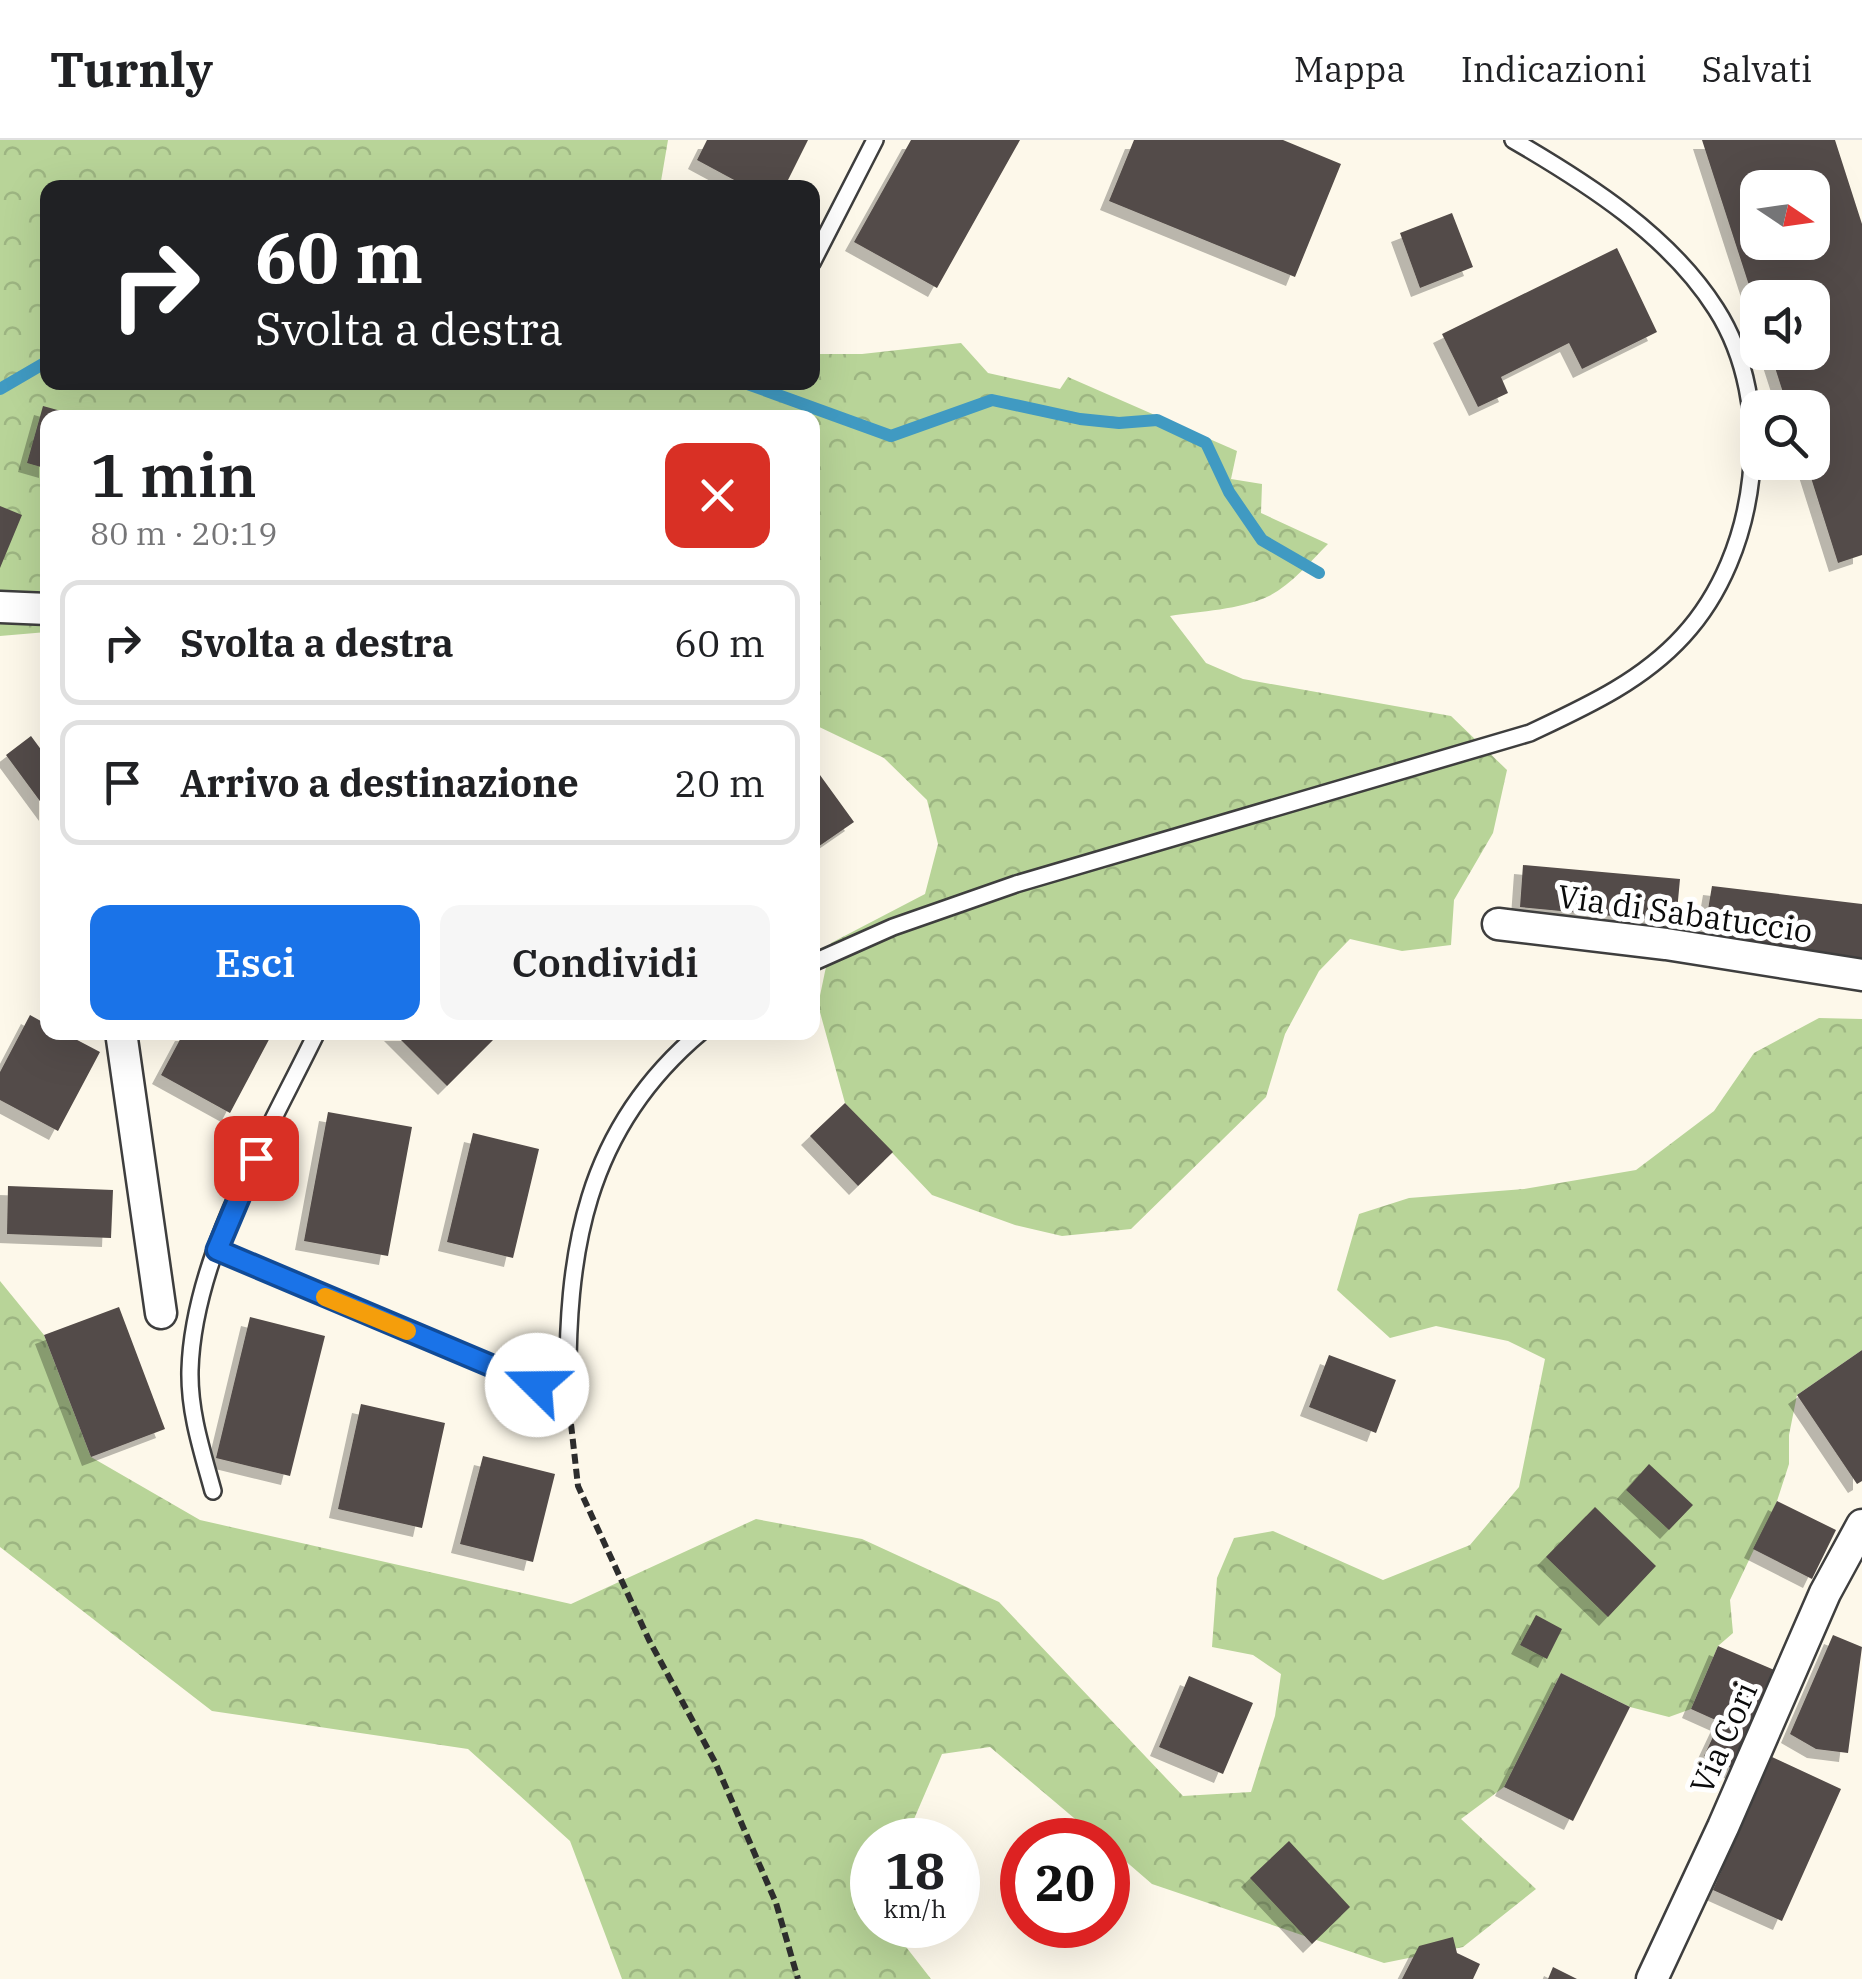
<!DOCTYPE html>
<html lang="it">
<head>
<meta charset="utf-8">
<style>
  body { margin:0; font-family:"IBM Plex Serif",serif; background:#f6f6f6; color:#202124; height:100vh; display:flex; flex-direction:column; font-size:38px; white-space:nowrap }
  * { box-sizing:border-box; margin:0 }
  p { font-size:32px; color:#757577 }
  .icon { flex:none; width:55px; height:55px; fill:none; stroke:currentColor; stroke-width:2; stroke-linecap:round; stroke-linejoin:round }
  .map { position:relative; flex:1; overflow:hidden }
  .side { position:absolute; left:40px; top:270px; width:780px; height:630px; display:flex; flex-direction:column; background:#fff; border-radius:20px; box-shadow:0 10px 40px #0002 }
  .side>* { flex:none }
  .hud { position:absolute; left:40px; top:40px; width:780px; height:210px; border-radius:20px; box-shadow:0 10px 40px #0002; background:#202124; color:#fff; overflow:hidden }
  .needle { width:65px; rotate:103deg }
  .fabs { position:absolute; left:1740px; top:30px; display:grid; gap:20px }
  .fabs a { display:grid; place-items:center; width:90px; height:90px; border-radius:20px; background:#fff; box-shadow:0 10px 40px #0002; font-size:50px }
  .speed { position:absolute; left:850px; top:1678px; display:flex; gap:20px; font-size:50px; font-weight:700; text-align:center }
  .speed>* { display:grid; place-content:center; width:130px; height:130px; border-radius:50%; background:#fff; box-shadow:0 10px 40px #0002; line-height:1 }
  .speed small { font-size:25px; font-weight:400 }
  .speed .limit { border:15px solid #d22; background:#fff; color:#111 }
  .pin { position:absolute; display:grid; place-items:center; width:85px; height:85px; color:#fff; margin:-42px; border-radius:20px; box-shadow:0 5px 15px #0006 }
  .me { position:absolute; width:110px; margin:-55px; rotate:292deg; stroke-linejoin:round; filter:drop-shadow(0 0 8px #0008) }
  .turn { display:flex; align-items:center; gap:35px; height:210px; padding:0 50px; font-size:45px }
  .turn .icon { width:130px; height:130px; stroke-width:2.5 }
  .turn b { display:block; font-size:70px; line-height:85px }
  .round { display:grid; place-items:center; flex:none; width:105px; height:105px; border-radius:20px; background:#f6f6f6 }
  .headline { display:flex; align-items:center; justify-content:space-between; height:170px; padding:0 50px }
  h1 { font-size:60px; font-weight:600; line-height:75px }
  .button { display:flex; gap:20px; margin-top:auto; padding:20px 50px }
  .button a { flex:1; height:115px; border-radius:20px; background:#1a73e8; color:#fff; font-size:40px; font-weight:600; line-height:115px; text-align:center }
  .button a+a { background:#f6f6f6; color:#202124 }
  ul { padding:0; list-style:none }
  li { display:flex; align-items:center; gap:30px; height:125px; margin:0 20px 15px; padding:0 30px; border:5px solid #e0e0e0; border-radius:20px }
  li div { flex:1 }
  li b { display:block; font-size:38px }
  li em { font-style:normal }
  header { display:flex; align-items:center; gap:60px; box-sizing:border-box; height:140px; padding:0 50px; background:#fff; border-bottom:2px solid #e0e0e0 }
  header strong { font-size:48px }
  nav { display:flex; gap:55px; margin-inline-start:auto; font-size:35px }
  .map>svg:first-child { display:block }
</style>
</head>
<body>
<header>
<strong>Turnly</strong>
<nav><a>Mappa</a><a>Indicazioni</a><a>Salvati</a></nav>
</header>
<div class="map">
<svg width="1862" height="1839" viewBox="0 0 1862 1839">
  <defs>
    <pattern id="forest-crowns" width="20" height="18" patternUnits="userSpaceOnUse" patternTransform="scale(2.5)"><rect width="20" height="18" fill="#b8d498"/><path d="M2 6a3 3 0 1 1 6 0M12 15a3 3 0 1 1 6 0" fill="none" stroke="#9db582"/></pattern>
    <filter id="shadow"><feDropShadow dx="-9" dy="9" stdDeviation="0" flood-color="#0004"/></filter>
  </defs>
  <rect width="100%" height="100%" fill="#fdf8ea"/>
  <path fill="url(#forest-crowns)" d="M0,0H668L660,47L48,48V242H812L813,214H862L961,203L988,233L1060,249L1068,237L1237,311L1231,339L1262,344L1261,373L1328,404C1311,421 1291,445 1269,456C1240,470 1200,471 1170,476L1206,523L1243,539L1451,576L1507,630L1493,693L1454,760L1451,805L1402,811L1350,799L1319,831L1285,894L1266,957L1131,1089L1062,1096L1015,1085L932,1055L845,963L818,865L831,803L925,754L938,704L927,660L884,618L813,584L812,278H48L47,492L0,496Z
    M1819,878L1862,879V1210L1797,1255L1789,1295V1324L1777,1361L1730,1460L1733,1493L1718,1506L1691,1569L1669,1577L1630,1567L1561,1533L1504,1647L1461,1679L1536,1749L1463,1807L1384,1823L1152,1744L1108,1706V1700H1100L990,1607L942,1614L905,1700H872V1785H889L931,1839H622L570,1701L468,1609L212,1571L0,1407V1141L44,1195L91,1317L200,1380L571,1464L756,1379L862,1399L999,1462L1183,1656L1251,1652L1275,1576L1281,1534L1253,1515L1212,1507L1217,1438L1234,1398L1273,1391L1383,1440L1470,1405L1519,1347L1545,1219L1508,1201L1436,1186L1390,1198L1337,1150L1359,1074L1409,1058L1524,1049L1636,1030L1714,971L1754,913Z"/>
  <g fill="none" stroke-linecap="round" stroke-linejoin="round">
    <path stroke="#409ac2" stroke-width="12" d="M742,242L891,296L992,260L1080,279L1119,283L1157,280L1206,303L1229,352L1262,400L1319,433
      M0,249L48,221"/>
  </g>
  <path fill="#534b48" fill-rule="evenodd" filter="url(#shadow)" d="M707,0H808L784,48H749L697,20Z
    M911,0H1020L937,148L854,102Z
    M1134,0H1283L1341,24L1295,137L1109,61Z
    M1702,0H1835L1862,84V415L1838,423L1806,322H1812V268H1788L1770,212H1812V158H1758L1757,170ZM1758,48H1812V102H1758Z
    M1452,73L1473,127L1420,148L1400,93Z
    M1617,108L1657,192L1582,229L1569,203L1501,237L1508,253L1478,267L1442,194Z
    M43,266L79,276L48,278V329L27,323Z
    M0,366L22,375L0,428Z
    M31,596L48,619V672L6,615Z
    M812,624L854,682L812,711Z
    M1523,725L1680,739L1676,782L1520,767Z
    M1712,746L1862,764V829L1702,805Z
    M30,875L48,885V892H62L100,912L58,991L0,960V932Z
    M184,892H273L230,973L161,935Z
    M393,892H501L447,946Z
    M845,963L893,1012L858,1046L810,996Z
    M328,972L412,987L388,1116L304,1101Z
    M473,993L539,1009L513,1118L447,1102Z
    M8,1046L113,1050L111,1098L7,1094Z
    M119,1167L165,1289L91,1317L44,1195Z
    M250,1177L325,1196L290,1336L216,1318Z
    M1862,1210V1341L1857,1344L1797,1255Z
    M1329,1215L1396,1240L1376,1293L1309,1267Z
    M361,1264L445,1283L422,1388L338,1369Z
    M483,1316L555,1334L533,1422L460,1404Z
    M1649,1324L1693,1365L1669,1390L1626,1350Z
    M1777,1361L1836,1390L1812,1439L1753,1409Z
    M1595,1367L1656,1426L1608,1477L1546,1417Z
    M1536,1475L1562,1489L1547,1519L1520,1505Z
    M1833,1495L1862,1507L1848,1613L1816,1609L1790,1594Z
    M1718,1506L1779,1532L1735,1630L1704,1616L1720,1582L1691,1569Z
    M1561,1533L1630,1567L1573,1681L1504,1647Z
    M1189,1536L1253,1563L1223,1634L1159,1607Z
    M1772,1617L1841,1649L1782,1781L1713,1750Z
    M1289,1701L1350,1767L1312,1804L1250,1738Z
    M1453,1797L1457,1813L1480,1824L1473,1839H1402L1419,1806Z
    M1553,1827L1577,1839H1548Z"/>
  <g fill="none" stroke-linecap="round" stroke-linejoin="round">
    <defs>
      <path id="service" d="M812,123L875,0
        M812,823L893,787L1016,744L1530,593C1585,567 1641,542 1683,496C1759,414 1777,264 1716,169C1669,95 1587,43 1513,0
        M217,1110L568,1258C566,1113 584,990 701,892
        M213,1351C202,1311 189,1272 190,1230C193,1118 268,993 317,892"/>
      <path id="minor" d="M0,467L48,469
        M1498,784L1666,804L1862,835
        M121,892L161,1173
        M1652,1839L1723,1687L1825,1453L1862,1385"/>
    </defs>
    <use href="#service" stroke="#3e3e3e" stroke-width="20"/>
    <use href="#minor" stroke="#3e3e3e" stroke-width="35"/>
    <path stroke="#2d2d2d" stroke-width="6" stroke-dasharray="10 5" stroke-linecap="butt" d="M571,1284L578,1346L649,1500L715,1622L776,1763L798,1839"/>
    <use href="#service" stroke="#fff" stroke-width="15"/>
    <use href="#minor" stroke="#fff" stroke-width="30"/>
  </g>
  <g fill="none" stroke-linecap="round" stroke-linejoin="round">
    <defs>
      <path id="route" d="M256,1018L217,1110L537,1245"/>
    </defs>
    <use href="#route" stroke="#114b97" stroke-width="25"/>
    <use href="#route" stroke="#1a73e8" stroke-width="18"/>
    <path stroke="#f59e0b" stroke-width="18" d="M325,1157L407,1191"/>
  </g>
  <g text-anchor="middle" stroke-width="10" stroke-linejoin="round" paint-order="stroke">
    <g font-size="32" fill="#0b0b0b" stroke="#fff">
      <text transform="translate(1685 774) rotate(8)" y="11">Via di Sabatuccio</text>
      <text transform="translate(1724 1598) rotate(-66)" y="11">Via Cori</text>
    </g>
  </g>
</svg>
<div class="fabs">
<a><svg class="needle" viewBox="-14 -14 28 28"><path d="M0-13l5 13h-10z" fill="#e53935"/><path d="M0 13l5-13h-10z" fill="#757577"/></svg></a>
<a><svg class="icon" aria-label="sound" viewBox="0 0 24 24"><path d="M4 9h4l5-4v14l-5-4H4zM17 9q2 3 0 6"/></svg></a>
<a><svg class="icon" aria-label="search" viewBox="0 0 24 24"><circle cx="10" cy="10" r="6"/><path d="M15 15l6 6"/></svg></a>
</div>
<div class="speed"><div>18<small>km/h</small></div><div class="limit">20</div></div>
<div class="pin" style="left:256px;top:1018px;background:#d93025"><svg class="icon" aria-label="arrive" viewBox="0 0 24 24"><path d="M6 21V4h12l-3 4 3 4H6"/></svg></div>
<svg class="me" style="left:537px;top:1245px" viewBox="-20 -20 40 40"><circle r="19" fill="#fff"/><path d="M0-13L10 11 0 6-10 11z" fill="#1a73e8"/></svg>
<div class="hud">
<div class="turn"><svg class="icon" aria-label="right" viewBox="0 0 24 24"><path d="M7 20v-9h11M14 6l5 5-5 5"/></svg><div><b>60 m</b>Svolta a destra</div></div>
</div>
<section class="side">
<div class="headline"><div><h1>1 min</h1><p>80 m · 20:19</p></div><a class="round" style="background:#d93025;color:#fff"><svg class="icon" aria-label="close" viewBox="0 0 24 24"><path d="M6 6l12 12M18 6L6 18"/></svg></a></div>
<ul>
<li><svg class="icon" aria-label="right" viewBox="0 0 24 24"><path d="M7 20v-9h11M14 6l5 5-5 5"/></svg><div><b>Svolta a destra</b></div><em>60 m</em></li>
<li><svg class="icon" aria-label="arrive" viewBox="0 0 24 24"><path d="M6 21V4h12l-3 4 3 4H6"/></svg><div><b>Arrivo a destinazione</b></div><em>20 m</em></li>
</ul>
<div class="button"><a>Esci</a><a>Condividi</a></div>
</section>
</div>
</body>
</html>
